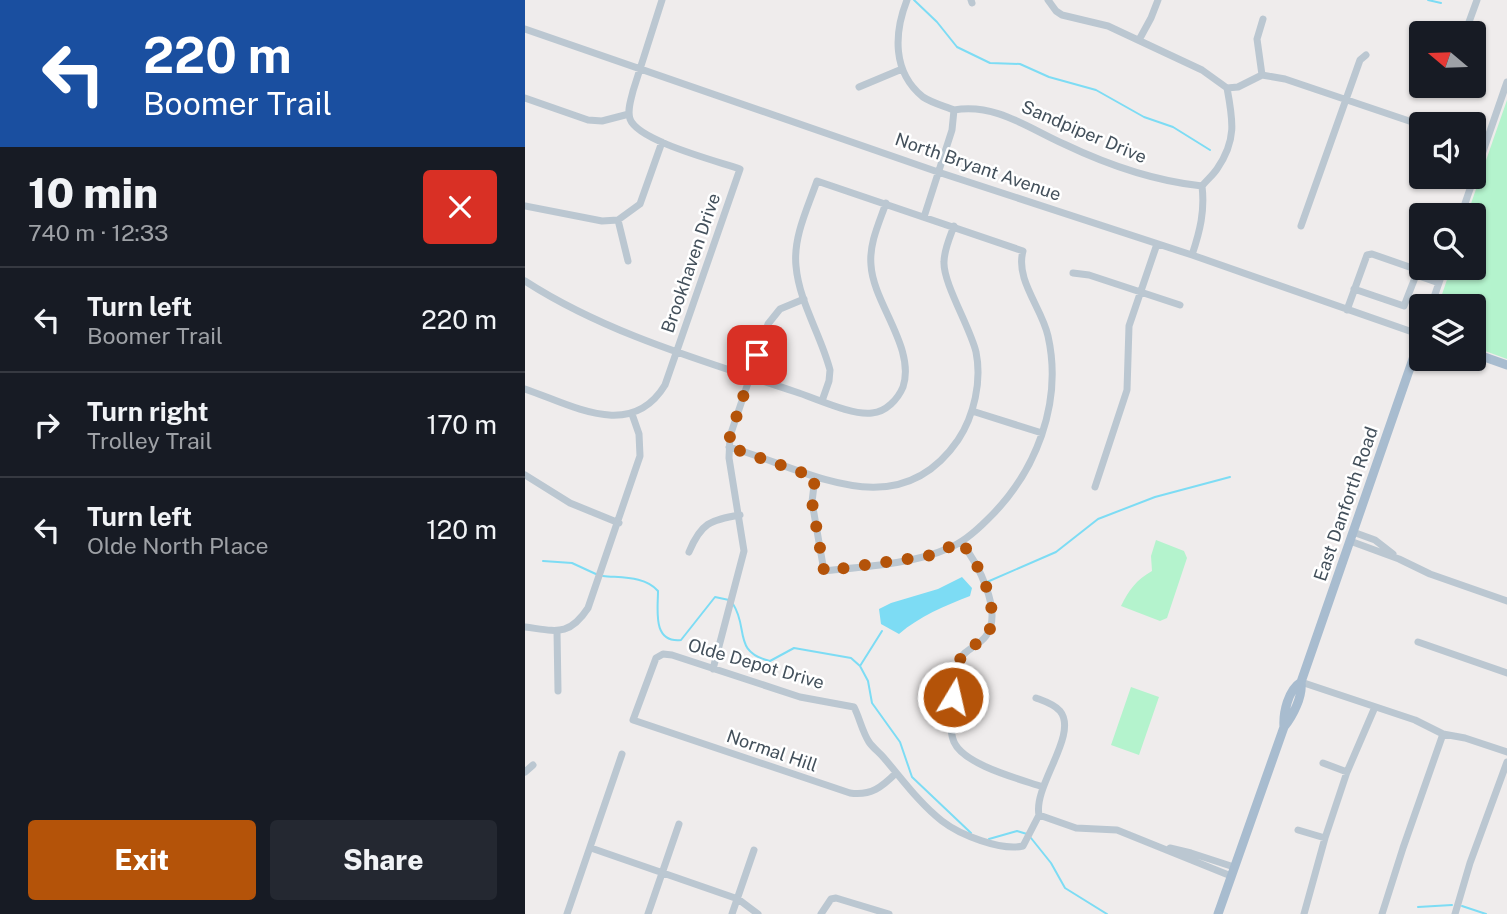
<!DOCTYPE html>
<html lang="en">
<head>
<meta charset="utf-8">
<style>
  body { margin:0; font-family:"Public Sans",sans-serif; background:#242831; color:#f1f3f6; height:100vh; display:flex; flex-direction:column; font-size:26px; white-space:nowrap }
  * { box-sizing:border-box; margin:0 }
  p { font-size:23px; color:#9ea1a6 }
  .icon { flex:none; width:38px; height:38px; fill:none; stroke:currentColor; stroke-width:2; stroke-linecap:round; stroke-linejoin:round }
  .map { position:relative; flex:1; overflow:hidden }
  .details { display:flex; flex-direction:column; background:#171b24; width:525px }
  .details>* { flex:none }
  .guide { background:#1a4fa0; color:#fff; overflow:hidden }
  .needle { width:46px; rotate:289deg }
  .buttons { position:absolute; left:884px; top:21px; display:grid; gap:14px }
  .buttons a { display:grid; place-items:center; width:77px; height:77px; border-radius:7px; background:#171b24; box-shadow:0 2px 5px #0004; font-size:35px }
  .pin { position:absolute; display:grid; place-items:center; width:60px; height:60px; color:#fff; margin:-30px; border-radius:14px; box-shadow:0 4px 10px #0006 }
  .me { position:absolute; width:77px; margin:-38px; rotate:9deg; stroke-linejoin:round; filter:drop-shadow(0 0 5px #0008) }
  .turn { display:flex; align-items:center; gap:24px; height:147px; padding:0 28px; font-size:32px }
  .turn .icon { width:91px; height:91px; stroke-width:2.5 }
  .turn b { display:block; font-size:49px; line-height:60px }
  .round { display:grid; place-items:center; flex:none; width:74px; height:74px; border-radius:7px; background:#242831 }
  .head { display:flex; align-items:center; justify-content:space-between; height:119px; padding:0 28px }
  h1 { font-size:42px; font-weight:800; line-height:52px }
  .cta { display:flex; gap:14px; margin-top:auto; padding:14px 28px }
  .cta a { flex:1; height:80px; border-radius:7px; background:#b45309; color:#fff; font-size:28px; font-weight:800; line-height:80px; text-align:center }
  .cta a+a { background:#242831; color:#f1f3f6 }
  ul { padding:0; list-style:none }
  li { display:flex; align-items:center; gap:21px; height:105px; padding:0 28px; border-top:2px solid #363941 }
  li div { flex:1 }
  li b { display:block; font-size:26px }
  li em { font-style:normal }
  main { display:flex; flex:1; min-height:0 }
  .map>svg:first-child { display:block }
</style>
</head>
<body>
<main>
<section class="details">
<div class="guide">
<div class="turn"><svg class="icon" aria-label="left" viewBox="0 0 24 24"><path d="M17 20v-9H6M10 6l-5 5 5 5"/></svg><div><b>220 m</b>Boomer Trail</div></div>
</div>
<div class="head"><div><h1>10 min</h1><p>740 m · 12:33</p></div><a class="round" style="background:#d93025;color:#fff"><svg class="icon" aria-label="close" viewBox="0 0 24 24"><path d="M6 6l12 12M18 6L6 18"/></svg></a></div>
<ul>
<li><svg class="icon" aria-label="left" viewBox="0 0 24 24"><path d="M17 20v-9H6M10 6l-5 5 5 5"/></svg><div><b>Turn left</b><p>Boomer Trail</p></div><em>220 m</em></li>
<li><svg class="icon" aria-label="right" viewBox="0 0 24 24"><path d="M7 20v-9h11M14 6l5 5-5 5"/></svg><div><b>Turn right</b><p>Trolley Trail</p></div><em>170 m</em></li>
<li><svg class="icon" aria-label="left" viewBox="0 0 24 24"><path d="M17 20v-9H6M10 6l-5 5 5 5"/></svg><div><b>Turn left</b><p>Olde North Place</p></div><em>120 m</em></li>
</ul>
<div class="cta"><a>Exit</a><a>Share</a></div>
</section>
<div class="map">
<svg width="982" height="914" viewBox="0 0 982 914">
  <rect width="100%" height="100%" fill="#efecec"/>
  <path fill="#b4f3cd" d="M982,100V359L949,347L948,306H913L926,268H948V215H942Z
    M631,540L659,551L662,558L642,618L635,621L596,606C604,590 611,580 627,571L626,556Z
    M606,687L634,697L614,755L586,745Z"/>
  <path fill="#7ddcf4" d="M437,577L447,588L445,596C419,606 395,616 374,634L356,624L354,609L366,603L413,589Z"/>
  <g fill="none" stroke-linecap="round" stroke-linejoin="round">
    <path stroke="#7ddcf4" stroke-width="2" d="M389,0L412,22L432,47L465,63L495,64L524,77L571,90L619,117L648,127L685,150
      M903,0L916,3
      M18,561L47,563L73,575
      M78,576C97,578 120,576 133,591C133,610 127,643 156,640L190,597L204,600
      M462,582L531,552L573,519L630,497L705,477
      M208,604C224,628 207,652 245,661L269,648L326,658L335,666L343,681L347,703L375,742L387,777L446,833
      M335,666L357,631
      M506,838L526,863L540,888L582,914
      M464,839L492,831L502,834
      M937,906L961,914
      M893,907L927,905"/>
    <path stroke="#bbc7d1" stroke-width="7" d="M382,0C369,33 367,72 398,97C407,103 419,106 429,110
      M446,0L447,3
      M523,0L531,11L537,15L583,26L677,70L702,88L713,87L737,75L760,79L896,125
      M0,29L413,172L667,255L896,335
      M940,33L952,0
      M614,40L626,18L633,0
      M737,75L732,39L738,19
      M334,87L377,69
      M0,98L63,120L77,121L104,114
      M429,110C471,103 503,128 539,144C583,165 629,181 677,186
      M0,206L77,221L93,220L115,204L137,142
      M936,215L982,82
      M399,217L427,130L429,110
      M93,220L103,261
      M776,226L835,60L841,55
      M667,255C675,231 680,211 677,186C682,180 688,175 692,169C712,140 708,120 702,88
      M548,273L564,275L655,305
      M0,281C82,334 179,361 271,392C290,398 328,416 347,413C361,412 373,399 378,387C391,348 348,303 346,265C344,244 354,223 361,203
      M829,289L879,306L893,270
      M906,306L919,268
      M822,310L842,255L847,254L893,270L897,277L914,283
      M0,389C47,405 106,441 140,385L215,169C192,161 113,141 105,119C102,110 106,100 108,91L137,0
      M447,411L517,433
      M204,447C282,469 372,529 433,440C449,416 457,381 451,352C445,327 418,283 419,262C419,250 425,237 429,226
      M0,475L45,503L94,523
      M290,477L287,502L299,571C337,567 389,564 424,548C439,542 451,531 462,520C511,473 538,403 523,336C517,308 490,280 498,251L292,181C283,207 268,237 271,266C274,302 296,335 305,370L304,381L297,401
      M570,487L602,390L604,326L632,244
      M828,532L850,540L868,554
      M825,541L874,559L905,574L982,601
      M436,542C452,562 479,612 461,636C453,647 439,649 434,661C428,674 428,691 427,704C427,716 424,731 429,742C439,765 495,779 518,787
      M164,552C176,523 185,520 215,515
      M0,627C31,631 44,637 63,608L115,456L114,434L107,414
      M32,631L33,691
      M893,642L982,673
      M188,669L219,551L204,458L205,436L243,324L255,309L279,299
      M776,682L890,720L918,734L940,738L982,752
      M511,698C519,701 529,704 535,711C554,734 508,786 514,815
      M798,763L822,772
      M0,772L8,765
      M371,773C357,787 346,796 325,793L108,720L131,658L138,654L147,655L275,697L329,707C335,719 337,731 344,742C348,748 354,752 359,758C377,779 395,804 417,821C435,835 476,851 498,846L514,815
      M514,815L551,828L592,830L706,876
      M773,830L800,838
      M66,848L213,899L233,914
      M645,848L666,853L709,867
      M42,914L97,754
      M123,914L154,824
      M207,914L229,850
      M296,914L306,899L311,898L364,914
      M779,914L800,838L822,772L850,707
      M857,914L878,848L918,734
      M930,914L945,863L982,762"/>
    <path stroke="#a8bccf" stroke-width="9" d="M948,353L982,365
      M759,727C758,713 763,690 776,682
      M693,914L759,727C768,716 778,696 776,682L896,336"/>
  </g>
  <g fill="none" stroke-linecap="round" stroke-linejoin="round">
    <path stroke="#b45309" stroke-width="12" stroke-dasharray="0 21.6" d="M232,355L205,436L204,447L290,477L287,502L299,571L403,556L436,542C453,562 476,607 463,634C459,641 452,643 446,647C429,659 430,679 428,697"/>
  </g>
  <g text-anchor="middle" stroke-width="5" stroke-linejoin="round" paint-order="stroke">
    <g font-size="18" fill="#43505b" stroke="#fff">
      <text transform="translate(559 132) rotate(23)" y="6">Sandpiper Drive</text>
      <text transform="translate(453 167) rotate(19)" y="6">North Bryant Avenue</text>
      <text transform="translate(166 263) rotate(-71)" y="6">Brookhaven Drive</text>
      <text transform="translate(821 504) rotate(-71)" y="6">East Danforth Road</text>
      <text transform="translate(231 664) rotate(16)" y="6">Olde Depot Drive</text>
      <text transform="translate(247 751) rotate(19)" y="6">Normal Hill</text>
    </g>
  </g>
</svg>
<div class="buttons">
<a><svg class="needle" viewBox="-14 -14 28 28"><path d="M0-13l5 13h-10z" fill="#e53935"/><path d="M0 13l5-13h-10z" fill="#9ea1a6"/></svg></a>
<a><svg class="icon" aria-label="sound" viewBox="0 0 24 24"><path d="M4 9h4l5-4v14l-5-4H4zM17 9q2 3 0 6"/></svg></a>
<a><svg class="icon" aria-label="search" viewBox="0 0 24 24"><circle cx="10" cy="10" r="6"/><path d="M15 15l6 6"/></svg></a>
<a><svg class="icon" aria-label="layers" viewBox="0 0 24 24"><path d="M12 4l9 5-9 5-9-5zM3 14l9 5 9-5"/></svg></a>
</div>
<div class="pin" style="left:232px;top:355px;background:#d93025"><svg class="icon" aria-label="arrive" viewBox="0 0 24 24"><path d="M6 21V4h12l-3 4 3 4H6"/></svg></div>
<svg class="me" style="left:428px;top:697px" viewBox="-20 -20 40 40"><circle r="17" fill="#b45309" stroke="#fff" stroke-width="3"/><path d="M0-11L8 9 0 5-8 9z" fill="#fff"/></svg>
</div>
</main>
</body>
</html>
